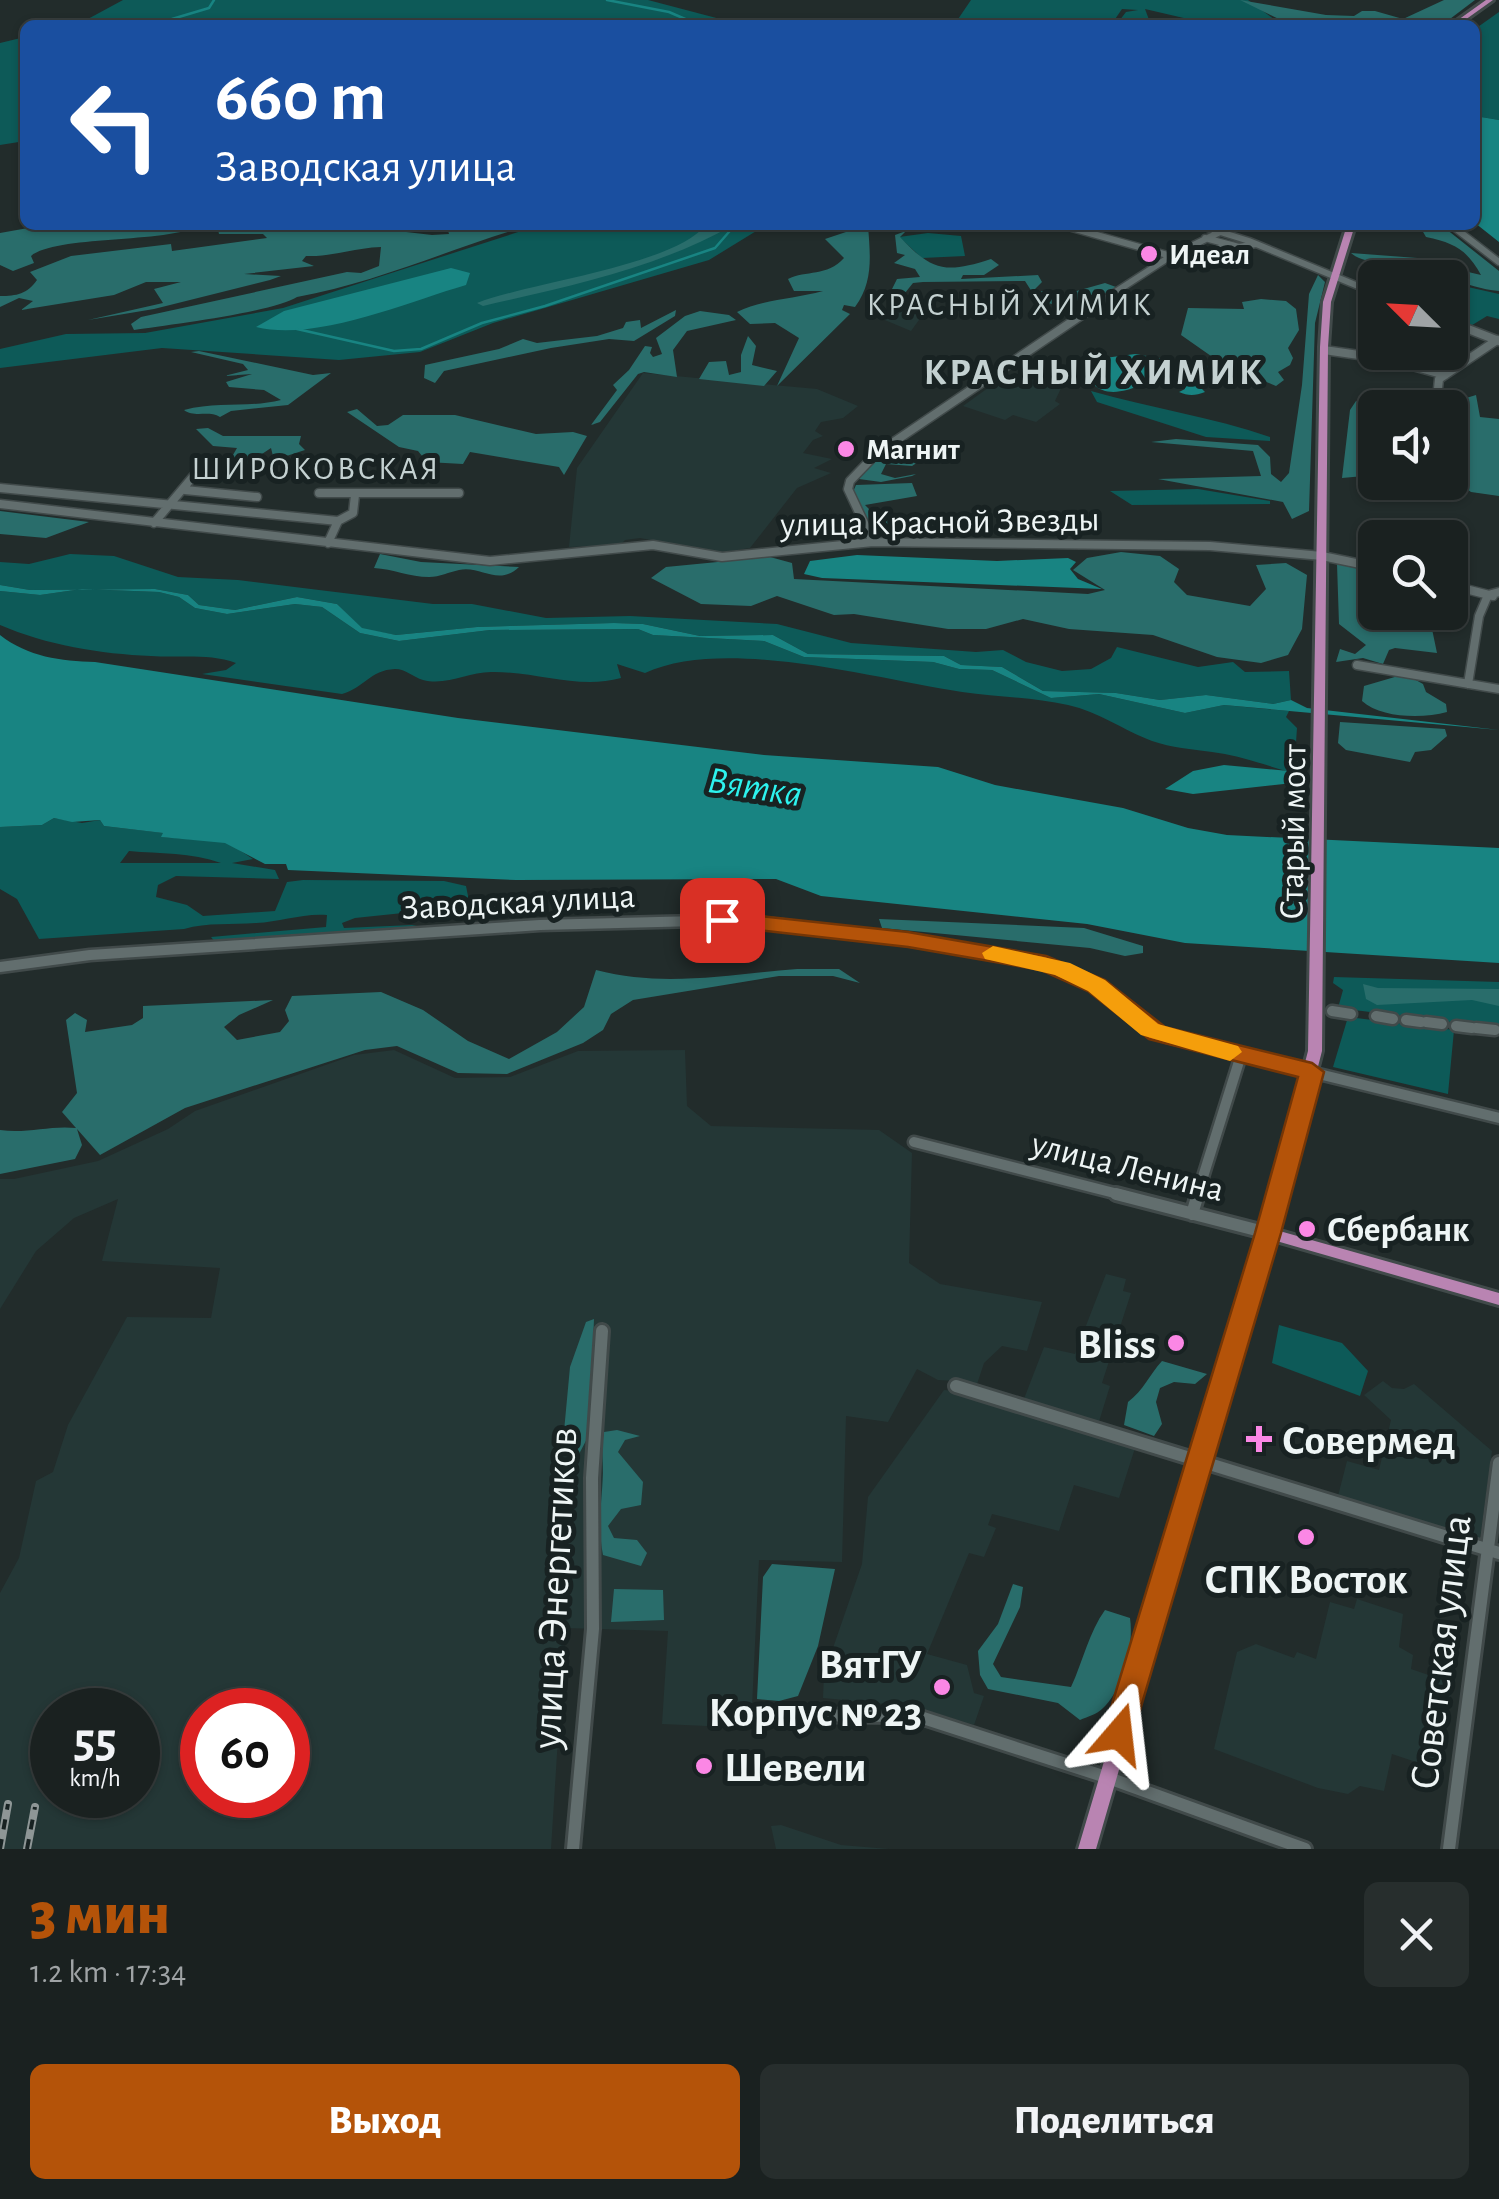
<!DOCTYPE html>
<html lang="ru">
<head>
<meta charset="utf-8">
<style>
  body { margin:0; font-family:"Alegreya Sans",sans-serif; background:#272e2d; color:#f1f3f6; height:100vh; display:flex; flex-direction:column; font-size:38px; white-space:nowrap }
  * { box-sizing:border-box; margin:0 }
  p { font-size:32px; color:#9fa3a5 }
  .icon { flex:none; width:55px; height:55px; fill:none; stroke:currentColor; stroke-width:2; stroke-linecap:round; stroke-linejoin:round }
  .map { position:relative; height:1849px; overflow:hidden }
  .drawer { display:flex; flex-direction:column; background:#1a2120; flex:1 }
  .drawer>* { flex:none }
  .hud { position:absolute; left:20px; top:20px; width:1460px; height:210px; border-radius:15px; box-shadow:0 2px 8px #0004,0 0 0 2px #383e3e; background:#1a4fa0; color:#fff; overflow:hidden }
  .needle { width:65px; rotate:294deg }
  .fabs { position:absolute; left:1358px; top:260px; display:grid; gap:20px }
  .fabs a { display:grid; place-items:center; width:110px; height:110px; border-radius:15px; background:#1a2120; box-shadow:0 2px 8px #0004,0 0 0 2px #383e3e; font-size:50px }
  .speed { position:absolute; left:30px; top:1688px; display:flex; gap:20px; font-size:50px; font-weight:700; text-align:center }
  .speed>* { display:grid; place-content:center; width:130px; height:130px; border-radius:50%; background:#1a2120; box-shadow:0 2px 8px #0004,0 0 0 2px #383e3e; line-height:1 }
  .speed small { font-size:25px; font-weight:400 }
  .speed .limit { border:15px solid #d22; background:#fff; color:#111 }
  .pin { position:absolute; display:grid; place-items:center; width:85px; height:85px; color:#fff; margin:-42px; border-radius:20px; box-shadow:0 5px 15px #0006 }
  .me { position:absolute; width:110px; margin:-55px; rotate:17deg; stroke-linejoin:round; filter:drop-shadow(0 0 8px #0008) }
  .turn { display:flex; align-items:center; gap:35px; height:210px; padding:0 30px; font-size:45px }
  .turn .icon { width:130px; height:130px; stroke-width:2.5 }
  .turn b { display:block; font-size:70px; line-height:85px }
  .round { display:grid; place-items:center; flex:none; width:105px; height:105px; border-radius:15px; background:#272e2d }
  .headline { display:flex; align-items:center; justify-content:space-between; height:170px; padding:0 30px }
  h1 { font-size:60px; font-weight:800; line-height:75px; color:#b45309 }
  .button { display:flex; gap:20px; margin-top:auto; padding:20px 30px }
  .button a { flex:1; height:115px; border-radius:15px; background:#b45309; color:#fff; font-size:40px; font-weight:800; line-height:115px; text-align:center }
  .button a+a { background:#272e2d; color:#f1f3f6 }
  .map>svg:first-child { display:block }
</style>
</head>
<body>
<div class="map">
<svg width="1499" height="1849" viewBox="0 0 1499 1849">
  <rect width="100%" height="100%" fill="#222c2b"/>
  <path fill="#243736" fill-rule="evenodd" d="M897,295L915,299L912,306L927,309L911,331L880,318Z
    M643,373L817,389L858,406L843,418L821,422L815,431L823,436L813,440L803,453L832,459L814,468L831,473L797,488L750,548L719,553L640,538L625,540L620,545L569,547L577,468Z
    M1034,377L1062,386L1055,401L1060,404L1036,422L1013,415L1005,420L963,406L999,380L1020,386Z
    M394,1050L455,1078L510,1077L578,1051L685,1050L687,1106L711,1126L879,1130L912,1153L909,1263L940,1284L1042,1302L1027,1351L1002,1346L984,1363L976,1387L958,1381L938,1380L917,1369L888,1422L846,1416L842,1562L759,1560L751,1728L662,1724L668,1631L565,1628L551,1849H0V1593L19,1558L36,1481L53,1472L68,1425L127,1317L211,1318L220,1268L102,1261L118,1199L74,1218L36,1251L0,1309V1179H14L98,1161L168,1129L195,1111L354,1055ZM52,1710H138V1795H52ZM202,1710H288V1795H202Z
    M1106,1274L1126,1279L1123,1291L1131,1293L1102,1383L1110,1386L1097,1428L1022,1404L1044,1347L1075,1354Z
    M1383,1381L1392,1388L1404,1389L1414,1384L1492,1451L1480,1539L1338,1496L1347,1461L1379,1470L1391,1420L1364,1395Z
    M944,1390L956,1391L1136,1445L1119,1498L1074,1485L1059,1531L992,1514L988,1525L996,1528L984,1557L969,1553L927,1654L967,1665L974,1693L984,1696L974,1725L916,1707L823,1698L824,1674L862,1564L868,1497Z
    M1357,1599L1403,1614L1399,1647L1413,1655L1411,1669L1452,1683L1440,1770L1392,1754L1384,1791L1360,1786L1348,1794L1318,1788L1214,1749L1237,1652L1256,1644L1294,1658L1297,1652L1316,1659L1330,1602L1354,1609Z
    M781,1825L841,1845L889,1849H776L771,1826Z"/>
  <path fill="#0d5a58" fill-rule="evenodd" d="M123,0H648L743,25H67L86,20Z
    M971,0H1248L1282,25H1194L1188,19L1145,9L1151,25H1116L1126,12L1138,10L1122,9L1111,25H954Z
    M1499,12V120L1475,116V29Z
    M25,37V141L0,145V43Z
    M540,225H766L709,260L493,323L420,352L339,360L162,348L0,368V349L66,334L145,333L283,308Z
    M928,233L961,236L965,256L922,258L899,237Z
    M1450,283L1499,294V319L1487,316L1469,327L1450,320Z
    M1091,391C1150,408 1213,417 1270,437V441L1206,437L1097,402Z
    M1198,489L1270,501V504L1132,505L1110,491Z
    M70,554L114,556L178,577L238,580L433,604H472L546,618L630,616L777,624L851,643L976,652L1003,650L1026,662L1062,671L1091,669L1111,658L1117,647L1198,667L1233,662L1245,672L1289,671L1291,700L1273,704L1206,695L1160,700L1116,693L1043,691L1002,667L961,665L944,656L808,654L773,635L700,636L643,624L614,623L477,627L396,635L362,629L337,604L297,597L235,610L199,605L188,595L155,589L30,590L0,585V562L29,564Z
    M82,589L159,592L179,597L195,608L227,614L295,604L322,607L360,633L399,641L490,630L638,629L653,635L764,641L804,657L933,662L959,669L992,670L1051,698L1099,694L1185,713L1224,705L1289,711L1286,717L1297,728L1295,757L1286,771C1262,764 1237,755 1212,752C1191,749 1172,748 1152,741C1123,730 1099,712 1068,705C1033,697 997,697 962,692C875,679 726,636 645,673L617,664L621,678C578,690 536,671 491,672C468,672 447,686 423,680C413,677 406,669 395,669C370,670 364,688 342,694L202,674L226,670L236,663C209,653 180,658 151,656C101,654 46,645 0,625V591L40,595Z
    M54,818L82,823L100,820L104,826L164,833L162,837L227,842L253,859L232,863L275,870L279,879L176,876L158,885L156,897L187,905L203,916L275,911L287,882L303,880L444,881L466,886L470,906L355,918L342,923L344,928L412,925L427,928L216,943L211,937L326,927L327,915C303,913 280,922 256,923C231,925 208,922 184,929L39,939L17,899L0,889V827L42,825ZM129,851C160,854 191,852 221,863H120Z
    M1334,977L1499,982V1028L1338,1008L1343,990L1333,983Z
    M1348,1017L1454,1030L1448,1094L1333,1067Z
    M1279,1325L1342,1343L1368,1371L1360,1396L1272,1363Z"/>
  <path fill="#296d6b" d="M1240,0L1326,15L1354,16L1362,11H1375L1403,19L1444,0H1475L1442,25H1291Z
    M45,225H204C163,244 56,235 31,256L34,263L13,271L0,265V233Z
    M217,225H346L432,235L449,234L447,227L438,225H531C454,247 376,283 297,297C274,312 168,325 134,330L131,324L141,317L347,272L361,273L379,266L381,247C353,248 333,257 306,256L302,261L314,266L244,274L281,276L270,280L154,309L88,320L163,303L154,289L181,282H146L114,295L21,310L33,301L19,298L0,307V296C17,296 27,294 37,280L30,272L71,256L171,244L172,251L267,238L263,234H219Z
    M706,225H733C658,268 566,287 483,306L477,303C531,282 672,266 706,225Z
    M854,225H868C870,255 874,281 855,307L844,305L842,310L850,314L777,386L799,338L775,323L750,324L737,312C765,299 794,299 823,291H794L788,279C806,270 827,277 844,258L825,239L849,231Z
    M1419,225H1441L1499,271V291C1481,290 1467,282 1450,282V278L1378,277L1433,275C1406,261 1366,267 1351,253L1457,261L1464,271L1481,275C1467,250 1455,243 1426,237Z
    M906,231L900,237C932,271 945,274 991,259L999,265L984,275H963L961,279L1038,275L1042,282L1032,292L1025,281L923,282L913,283L905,293H890L897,279L920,277L915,269L894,263L905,255L897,253L895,235Z
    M1318,275L1325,282L1315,323L1309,511L1292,519L1283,502L1158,479L1261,476L1253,451L1151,442L1176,439L1258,445L1270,457L1271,474L1281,482L1289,473L1302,385L1309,294Z
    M1105,283L1116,287L1076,314L1049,303L1041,291L1066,294Z
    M1261,299L1286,301L1296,309L1299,330L1288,348L1293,358L1290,365L1278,372L1284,380L1276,386L1259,379L1256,371L1211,356L1181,335L1188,308L1244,309L1242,302Z
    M676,310L675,316L634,341L609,339L551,348L444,371L435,383L424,378L425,365L499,349L523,339L537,343L597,336L623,328L626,322L640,320L641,328Z
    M700,311L729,315L736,320L687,331L673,350L677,377L644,372L638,374L600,422L591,425L617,390L613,385L629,370L645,346L652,347L650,353L653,357L662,354L656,338L685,316Z
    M748,336L756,346L752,365L777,371L764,386L699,379L709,362L726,361L729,375L741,372V355Z
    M199,351L313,375L331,373L288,405L231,411L220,417C209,410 194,418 184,410C218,401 250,408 281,400L264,390L229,387L226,382L252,374L224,376L248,370L243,364L191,352Z
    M1449,389L1463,399L1476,395L1480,417L1499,419V496L1471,492L1459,483L1449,490L1422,483L1450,482L1451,407L1439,399Z
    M1356,401L1382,407L1375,408V475L1342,478L1350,410Z
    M357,409L377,426L388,425L403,415H455L536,434L573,432L587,436L564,475L559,467L470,452L463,464L427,462L418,451L399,447L347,412Z
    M208,428L223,436H301L299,444L305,450L274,460L271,448L244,466H235L230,460L237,448L213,446L196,429Z
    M934,440L940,442L941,447L912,466L886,464L881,474L895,478L916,474L912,476L881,482L859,479L878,457L902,463Z
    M912,483L917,496L865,505L874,514L916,519L872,528L852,494L856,485Z
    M0,511L89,522L46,538L0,534Z
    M1121,552L1160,556L1179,569L1174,582L1187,595L1250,606L1266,589L1256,565L1286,563L1307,575L1302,629L1288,655L1261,663L1217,657L1153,635L1069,629L1023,619L986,629H948L854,614L834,615L777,596L751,606L701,604L651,578L666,567L770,557L792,563L794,579L1088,594L1105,590L1073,570L1087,558Z
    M380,554L421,562L519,567C498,587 481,565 459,570C449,572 440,577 429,577C410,577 393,569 374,568Z
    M1342,562L1375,571L1371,588L1375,592V612L1409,621L1411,626L1432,629L1437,653L1395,648L1389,650L1383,664L1363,658L1336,662L1340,649L1355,654L1366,645L1339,624L1337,564Z
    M1405,674L1423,684L1426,692L1446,704L1447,712C1422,719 1381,718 1362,701L1364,686Z
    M1340,722L1445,729L1447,736L1431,750L1415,752L1410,762L1346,750L1338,743Z
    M879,919L1084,928L1143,946V953L1125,956L1090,948L882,928Z
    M797,969H839L860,983L833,976H779L633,1000L611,1014L603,1030L583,1043L507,1074L458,1073L397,1046L365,1050L185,1108L100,1155L77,1129L82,1145L75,1159L0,1174V1130C27,1134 50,1125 76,1128L62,1112L77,1093L66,1020L75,1013L87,1020L85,1032L132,1025L143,1018V1006L273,1000L239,1015L224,1027L237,1040L280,1032L289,1021L285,1010L292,996L381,992L423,1010L468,1041L509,1059L557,1032L584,1007L596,970C666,988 727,974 797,969Z
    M1363,984L1378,988L1499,989V1006L1472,1000L1377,1005L1366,999Z
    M594,1319L589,1435L579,1454L563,1442L570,1367L586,1322Z
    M1162,1361L1207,1374L1195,1384L1174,1382L1160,1388L1156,1402L1162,1424L1154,1436L1124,1425L1128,1402C1144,1390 1149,1375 1162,1361Z
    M617,1430L640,1436L625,1440L618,1452L643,1482L641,1505L621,1509L608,1526L614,1538L637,1540L647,1553L641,1566L603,1555C597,1525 602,1502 603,1473C603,1458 601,1447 604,1432Z
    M772,1564L835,1569L818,1646L798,1696L779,1701L757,1699L763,1577Z
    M1013,1584L1023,1587L1020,1607L993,1664L1001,1677L1071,1687C1083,1661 1089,1632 1105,1610L1130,1618C1134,1645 1124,1689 1102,1709C1097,1714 1087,1717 1080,1720L1058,1703L988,1689L980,1675L978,1651L998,1624Z
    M614,1589L663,1590L664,1620L611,1622Z"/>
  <path fill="#188482" d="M1475,116L1499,120V242L1475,223Z
    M451,268L470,273L466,285C407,302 316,342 256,327L284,311Z
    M1135,354L1164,359L1167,362L1164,373C1146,383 1112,403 1093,384C1089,380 1087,374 1083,371L1097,359Z
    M1201,364L1227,371L1235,378L1202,389L1205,392C1195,396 1188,396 1179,392L1185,389V383L1177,377L1191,365Z
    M857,555L997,561L1068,558L1076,562L1070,569L1078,579L1102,589L822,578L804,574L810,561Z
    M0,585L30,590L155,589L188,595L199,605L235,610L297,597L337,604L362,628L396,635L477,627L614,623L643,624L700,636L773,635L808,654L944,656L961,665L1002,667L1043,691L1116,693L1160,700L1206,695L1273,704L1291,700L1307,708L1499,730L1224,705L1185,713L1099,694L1051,698L992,670L959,669L933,662L804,657L764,641L653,635L638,629L490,630L399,641L360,633L322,607L295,604L227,614L195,608L179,597L159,592L82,589L40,595L0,591Z
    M0,635C28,657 61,661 95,662L458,718L764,755L938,767L995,785L1123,808L1188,828L1227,835L1499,848V963L1185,943L1087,924L821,896L776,879L516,880L288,870L286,864H265L225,843L161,837L163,833L104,826L100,820L72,822L54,818L42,825L0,827Z
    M1224,765L1300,772L1306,778L1302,782L1193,794L1165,789L1193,771Z"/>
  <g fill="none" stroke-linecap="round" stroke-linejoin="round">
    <path stroke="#188482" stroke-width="2.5" d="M607,0L669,12L699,25
      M172,19L209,8L214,0
      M297,329L394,351L421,349L482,323L545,306L715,248L735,225"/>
    <defs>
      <path id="minor-far3" d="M1061,225L1171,256
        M1198,225L1249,241L1375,293
        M1451,225L1499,262
        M1205,238L1239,247L1256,244
        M1168,258L1195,262L1224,244
        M1100,302L1171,256L1220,232"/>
      <path id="minor-far2" d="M1450,322L1499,341
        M1324,350L1387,359L1445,375
        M1436,408L1439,379L1497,340
        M0,488L338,521
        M185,490L257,497
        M319,493H459
        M0,504L490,561L653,545L722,557L873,542L1210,546L1322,556L1375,567
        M154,523L196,473
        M873,542L848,489L850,481L876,454L1104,300
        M328,543L338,521L353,513L355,495
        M1450,585L1493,596
        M1357,665L1499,689
        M1468,684L1479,616L1488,595L1499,592"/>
      <path id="minor-far1" d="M0,967L90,955L540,925L737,920L908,940L1046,963L1097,986L1140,1023L1167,1037L1499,1118
        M1332,1011L1351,1014
        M1376,1016L1393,1019
        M1406,1020L1421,1022
        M1426,1022L1442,1024
        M1456,1026L1472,1028
        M1476,1028L1495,1030
        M914,1142L1126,1196
        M1197,1196L1241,1055"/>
      <path id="minor" d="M1116,1194L1268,1233
        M1192,1214L1198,1194
        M956,1386L1499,1553
        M740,1715L917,1716L1106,1777L1305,1849
        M573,1849L593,1629L592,1478L602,1331
        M1449,1849L1499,1463"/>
      <path id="major" d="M1486,0H1493L1458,25H1451Z
        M1347,225H1355L1331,302L1328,347L1322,1051L1276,1230L1499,1293V1305L1273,1240L1096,1849H1078L1261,1233L1308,1051L1320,347L1323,302Z"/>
    </defs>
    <use href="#minor-far3" stroke="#414a4a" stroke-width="9"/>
    <use href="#minor-far2" stroke="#414a4a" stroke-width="11"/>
    <use href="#minor-far1" stroke="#414a4a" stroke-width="15"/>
    <use href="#minor" stroke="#414a4a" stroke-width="18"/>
    <use href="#major" stroke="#414a4a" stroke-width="6"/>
    <use href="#minor-far3" stroke="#626e6e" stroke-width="6"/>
    <use href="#minor-far2" stroke="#626e6e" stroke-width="8"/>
    <use href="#minor-far1" stroke="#626e6e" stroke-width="10"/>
    <use href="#minor" stroke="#626e6e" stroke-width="12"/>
    <use href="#major" fill="#b984b2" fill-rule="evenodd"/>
    <defs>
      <path id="rail" d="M0,1849L8,1804
        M27,1849L35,1807"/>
    </defs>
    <use href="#rail" stroke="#8e9696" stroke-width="8"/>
    <use href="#rail" stroke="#182222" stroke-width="4" stroke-dasharray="10" stroke-linecap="butt"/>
  </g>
  <path fill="#b45309" stroke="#753606" stroke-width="2.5" d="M722,912L908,932L1046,956L1105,980L1165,1027L1312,1063L1324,1072L1281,1233L1130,1744L1119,1748L1108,1744L1103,1734L1255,1233L1298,1077L1149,1039L1088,991L1041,970L908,947L714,925L711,920Z"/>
  <path fill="#f59e0b" d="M993,946L1070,963L1105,980L1158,1024L1238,1046L1242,1052L1230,1061L1141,1035L1088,991L1055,975L985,959L982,953Z"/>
  <g fill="#fb87e5" stroke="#182222" stroke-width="4">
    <circle cx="1149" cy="254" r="10"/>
    <circle cx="846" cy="449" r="10"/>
    <circle cx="1307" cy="1229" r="10"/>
    <circle cx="1176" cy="1343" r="10"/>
    <path d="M1254 1424h10v10h10v10h-10v10h-10v-10h-10v-10h10z"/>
    <circle cx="1306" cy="1537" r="10"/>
    <circle cx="942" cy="1687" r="10"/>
    <circle cx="704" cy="1766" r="10"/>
  </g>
  <g text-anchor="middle" stroke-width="10" stroke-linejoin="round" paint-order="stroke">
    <g font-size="30" font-weight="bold" fill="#eef5f5" stroke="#182222" text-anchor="start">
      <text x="1169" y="264">Идеал</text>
      <text x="866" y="459">Магнит</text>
    </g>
    <g font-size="32" letter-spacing="2.5" fill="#c4d1d1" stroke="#182222">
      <text x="1010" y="315">КРАСНЫЙ ХИМИК</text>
      <text x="316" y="479">ШИРОКОВСКАЯ</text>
    </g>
    <g font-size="35" fill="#eef5f5" stroke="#182222">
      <text transform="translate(940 521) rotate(-1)" y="12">улица Красной Звезды</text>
      <text transform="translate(1292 832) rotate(-89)" y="12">Старый мост</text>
      <text transform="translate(518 901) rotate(-3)" y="12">Заводская улица</text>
      <text transform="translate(1128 1166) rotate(14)" y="12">улица Ленина</text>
    </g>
    <g font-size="35" font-weight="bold" fill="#eef5f5" stroke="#182222" text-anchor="start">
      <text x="1327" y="1241">Сбербанк</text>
    </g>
    <g font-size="38" font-weight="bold" letter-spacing="2.5" fill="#c4d1d1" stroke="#182222">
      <text x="1094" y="384">КРАСНЫЙ ХИМИК</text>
    </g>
    <g font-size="38" font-style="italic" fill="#2df2ee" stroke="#182222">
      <text transform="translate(755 786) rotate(9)" y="13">Вятка</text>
    </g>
    <g font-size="42" font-weight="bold" fill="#eef5f5" stroke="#182222" text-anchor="end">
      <text x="1156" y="1358">Bliss</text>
      <text x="1282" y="1454" text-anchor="start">Совермед</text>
      <text x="1306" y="1593" text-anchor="middle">СПК Восток</text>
      <text x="922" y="1678">ВятГУ<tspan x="922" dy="48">Корпус № 23</tspan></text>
      <text x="724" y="1781" text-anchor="start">Шевели</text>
    </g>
    <g font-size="42" fill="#eef5f5" stroke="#182222">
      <text transform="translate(553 1588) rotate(-87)" y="15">улица Энергетиков</text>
      <text transform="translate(1439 1652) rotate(-83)" y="15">Советская улица</text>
    </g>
  </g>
</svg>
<div class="fabs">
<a><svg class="needle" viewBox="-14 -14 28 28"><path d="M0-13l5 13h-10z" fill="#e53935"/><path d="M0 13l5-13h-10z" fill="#9fa3a5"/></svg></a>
<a><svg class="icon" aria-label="sound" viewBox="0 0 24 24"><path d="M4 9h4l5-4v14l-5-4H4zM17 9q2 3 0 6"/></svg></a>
<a><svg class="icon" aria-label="search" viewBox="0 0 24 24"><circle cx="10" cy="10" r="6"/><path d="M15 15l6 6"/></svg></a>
</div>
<div class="speed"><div>55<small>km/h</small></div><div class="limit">60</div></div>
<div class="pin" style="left:722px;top:920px;background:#d93025"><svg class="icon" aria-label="arrive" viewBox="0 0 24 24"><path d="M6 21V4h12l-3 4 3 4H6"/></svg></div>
<svg class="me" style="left:1119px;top:1734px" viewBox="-20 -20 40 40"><path d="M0-17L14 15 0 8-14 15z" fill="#b45309" stroke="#fff" stroke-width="4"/></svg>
<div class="hud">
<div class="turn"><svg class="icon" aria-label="left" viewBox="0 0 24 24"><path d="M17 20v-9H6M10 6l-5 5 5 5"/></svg><div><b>660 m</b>Заводская улица</div></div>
</div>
</div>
<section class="drawer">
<div class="headline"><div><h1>3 мин</h1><p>1.2 km · 17:34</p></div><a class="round"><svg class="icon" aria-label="close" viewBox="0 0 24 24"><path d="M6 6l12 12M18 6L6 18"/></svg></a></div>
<div class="button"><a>Выход</a><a>Поделиться</a></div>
</section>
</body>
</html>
